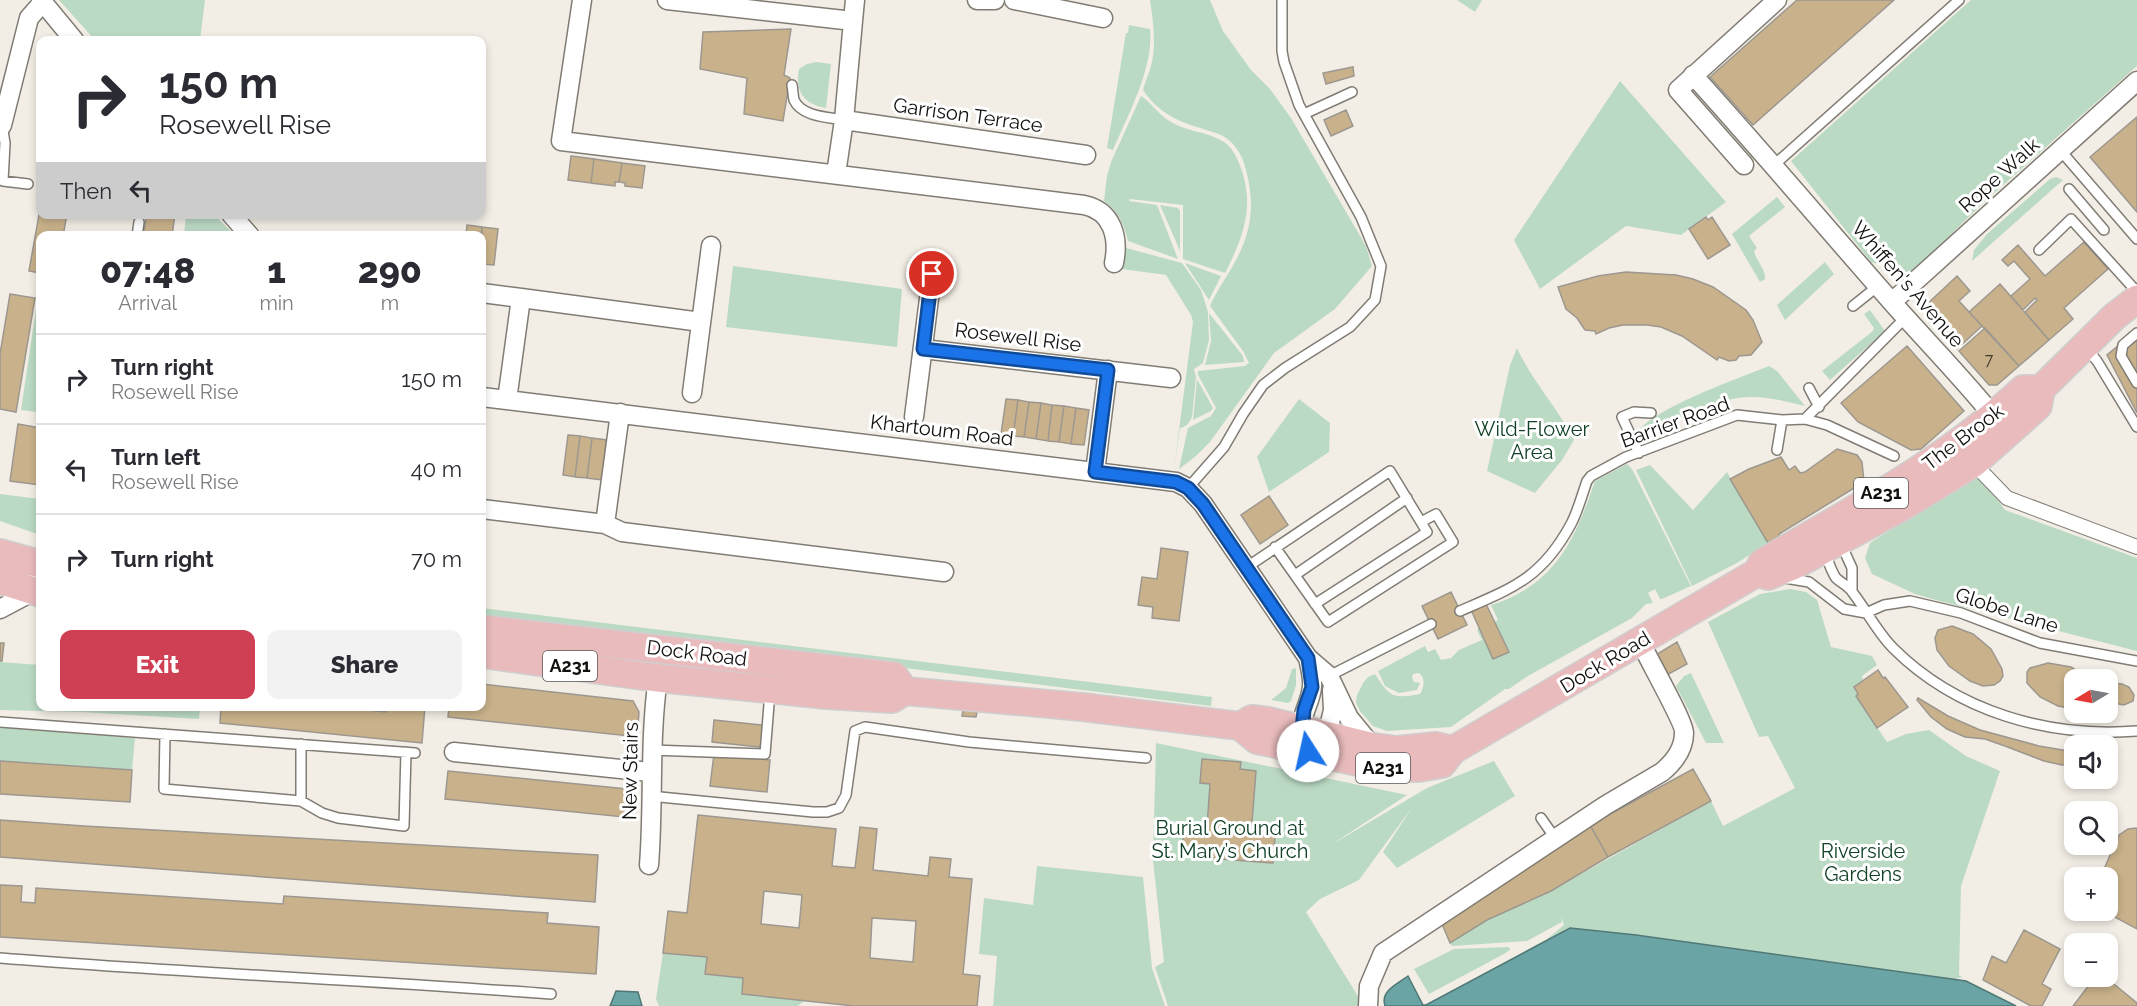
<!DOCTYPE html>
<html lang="en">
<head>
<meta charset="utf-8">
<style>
  body { margin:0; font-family:Raleway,sans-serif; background:#f2f2f3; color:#2b2b33; height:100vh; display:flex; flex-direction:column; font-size:22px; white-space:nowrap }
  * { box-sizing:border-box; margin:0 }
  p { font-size:20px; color:#7c7c81 }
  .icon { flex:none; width:33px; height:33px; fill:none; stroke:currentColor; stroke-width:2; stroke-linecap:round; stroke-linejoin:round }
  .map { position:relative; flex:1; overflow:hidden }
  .drawer { position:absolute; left:36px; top:231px; width:450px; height:480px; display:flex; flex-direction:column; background:#fff; border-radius:12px; box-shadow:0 3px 9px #0003 }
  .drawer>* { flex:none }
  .hud { position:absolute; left:36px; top:36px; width:450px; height:183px; border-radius:12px; box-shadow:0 3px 9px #0003; background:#fff; color:#2b2b33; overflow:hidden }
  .needle { width:39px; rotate:260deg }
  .tools { position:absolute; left:2064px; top:669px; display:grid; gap:12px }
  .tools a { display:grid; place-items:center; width:54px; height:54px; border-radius:12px; background:#fff; box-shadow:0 3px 9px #0003; font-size:30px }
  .pin { position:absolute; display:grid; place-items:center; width:51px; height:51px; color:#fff; margin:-26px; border:3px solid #fff; border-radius:50%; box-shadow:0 2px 6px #0007 }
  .me { position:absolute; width:66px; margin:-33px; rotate:350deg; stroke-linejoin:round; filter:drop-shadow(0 0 4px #0008) }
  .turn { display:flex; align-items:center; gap:21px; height:126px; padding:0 24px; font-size:27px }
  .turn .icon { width:78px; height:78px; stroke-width:2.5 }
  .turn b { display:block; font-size:42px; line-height:51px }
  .then { display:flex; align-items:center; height:57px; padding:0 24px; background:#0003; gap:12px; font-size:22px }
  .eta { display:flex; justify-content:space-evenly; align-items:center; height:102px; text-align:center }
  .eta b { font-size:36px; font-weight:800; line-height:42px }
  .button { display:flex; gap:12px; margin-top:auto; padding:12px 24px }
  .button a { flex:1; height:69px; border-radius:12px; background:#d04055; color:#fff; font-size:24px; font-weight:800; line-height:69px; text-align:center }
  .button a+a { background:#f2f2f3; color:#2b2b33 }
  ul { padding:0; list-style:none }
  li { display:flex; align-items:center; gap:18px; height:90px; padding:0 24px; border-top:2px solid #e1e1e2 }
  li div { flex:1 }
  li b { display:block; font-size:22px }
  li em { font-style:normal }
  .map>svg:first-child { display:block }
</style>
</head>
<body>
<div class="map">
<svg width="2137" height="1006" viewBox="0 0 2137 1006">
  <rect width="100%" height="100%" fill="#f3eee5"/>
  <path fill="#bbdac4" d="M59,0H205L200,40H95Z
    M1150,0H1210L1223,31L1251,70L1270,89L1291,118L1366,246L1372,266L1335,309L1274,353L1210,442L1196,456L1179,469L1188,428L1211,416L1216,408L1198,375V371L1245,366L1249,363L1243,351L1210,306C1216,291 1227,277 1235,262C1252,231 1255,204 1246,170C1242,153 1233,139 1216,133C1185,123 1163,119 1143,90C1145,81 1150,72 1152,62C1156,42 1153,20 1150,0Z
    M1457,0H1482L1475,12Z
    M1971,0H2137V66L1983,203L1911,274L1871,262L1791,161Z
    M1129,25L1150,29C1154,68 1128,115 1113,150L1107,148L1126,33H1128Z
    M816,62L831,64L826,108C803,104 795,91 799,69L807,64Z
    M1620,81L1726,202L1681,235L1626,226L1540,289L1514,240Z
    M1141,96C1151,102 1158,114 1168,120C1185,132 1207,131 1224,142C1233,148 1237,158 1241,168C1255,207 1243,238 1225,273L1183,259V205L1130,199L1129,201L1157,205L1178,259L1128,241C1124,224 1118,211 1104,201L1107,176L1111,162Z
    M2056,177L2063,180L1972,261L1974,250L1987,234L2050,179Z
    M1777,197L1785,207L1749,236L1757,248L1754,251C1756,261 1766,269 1765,279L1760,282L1732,234Z
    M1160,205L1178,208L1180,211V251Z
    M186,215H214L235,235H184Z
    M1126,248L1182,263L1201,290L1208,312L1209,340L1203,363L1194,369L1196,377L1192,417C1190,422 1185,428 1180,428L1174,469L1193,322L1191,315L1166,275L1122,269Z
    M1825,262L1834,274L1785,320L1777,305Z
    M1185,263L1221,276L1209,300Z
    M733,266L902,289L897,347L726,327Z
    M37,302H40V379L36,412L21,410Z
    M1870,310L1885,331L1830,380L1822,371L1873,331L1874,328L1864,314Z
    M1209,313L1243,356L1244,362L1205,365L1211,341Z
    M1517,348C1532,381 1558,408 1574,440L1562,460L1535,493L1487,471L1510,365Z
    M1769,366L1777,371L1805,406C1786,402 1768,396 1749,397C1712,398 1671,423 1640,441L1638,431C1659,406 1737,379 1769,366Z
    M1197,379L1213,408L1211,411L1193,420Z
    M1299,399L1330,423L1329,452L1269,492L1257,457Z
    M1627,464L1632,469L1691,586L1662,599H1660L1655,589L1648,593L1653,603L1646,604L1632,618L1528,676L1509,689H1505L1451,727L1387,731L1373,726L1360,711L1356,703L1357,695L1363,683L1368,677L1375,674C1390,697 1392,699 1420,694C1424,687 1426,679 1419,673L1413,674L1412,677L1414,682L1420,683L1417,690L1399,693L1385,686L1378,671L1425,646L1428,652L1435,649L1441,660L1451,658L1459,650L1482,640L1477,630L1479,628L1493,659L1495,622L1498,620L1491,605C1555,585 1575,540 1595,481Z
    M1650,465L1693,510L1727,472L1768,543L1737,563L1692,586L1636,470Z
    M1979,474L2005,510L2137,558V651L1936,600L1915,594L1872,574L1865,558L1870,543Z
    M0,494L40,499V535L0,521Z
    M1790,589L1806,592L1817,600L1831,647L1872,656L1877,665L1862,676L1863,680L1854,687L1858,694L1856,696L1887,742L1906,734L1929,730L1966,756L2000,771L1961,886L1959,975L1962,977L1956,979L1966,981L2016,1006H1385C1380,991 1397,984 1408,976L1423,1005H1426L1547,939L1564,925L1561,916L1562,922L1527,941L1452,946L1450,943L1487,920L1551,891L1711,801L1723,826L1795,788L1768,736L1759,737L1708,622L1760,594Z
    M482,608L1212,697L1211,706L648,636L482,619Z
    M0,662L40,665V706L200,707L199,719L82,712L0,710Z
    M1296,668V685L1291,701L1288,703L1271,700L1286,688L1292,669Z
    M1691,673L1723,741L1724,743H1706L1676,686L1684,676Z
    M0,727L135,738L132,770L0,761Z
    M1156,743L1407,795L1331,845L1427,788L1494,761L1515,796L1397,868L1383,852L1413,806L1359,880L1320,899L1306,912L1364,1006H1168L1155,967L1164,962L1153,860Z
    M1037,866L1143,877L1152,968L1165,1006H993L997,956L979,954L984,898L1033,905Z
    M1509,947L1510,950L1502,955L1429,994L1414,969L1454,949Z
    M663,953L707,957L705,974L743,978L742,994L804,1001L798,1006H659L656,999Z"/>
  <path fill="#6ba4a4" stroke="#507877" stroke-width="1.5" d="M1570,928L1636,935L1966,981L2016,1006H1385C1380,991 1397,984 1408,976L1423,1005H1426Z
    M616,991L638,992L642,1006H610Z"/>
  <path fill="#c9b28b" stroke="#9c978f" stroke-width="1.5" fill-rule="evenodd" d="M1797,0H1894L1753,125L1710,77Z
    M791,29L784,75L790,78L783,121L744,114L747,78L700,69L703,32Z
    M1353,67L1354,76L1326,84L1323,73Z
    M1346,110L1353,126L1331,136L1324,120Z
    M2137,117V212L2090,157Z
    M571,156L594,159L591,183L568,180Z
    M594,159L622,163L619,182H615V186L591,183Z
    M622,163L645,166L642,188L625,186V183L619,182Z
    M40,209V214H67L63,236H40V273L29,271Z
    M147,214H175L172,236H143Z
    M1706,217L1708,220L1712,217L1730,245L1708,259L1689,229Z
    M467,225L482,227L481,236H466Z
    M482,227L498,229L494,265L482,264Z
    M2084,242L2108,269L2064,308L2073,319L2049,340L2025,312L2037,300L2035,298L2023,310L2011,296L2030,279L2014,261L2008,266L2002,260L2018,245L2045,276Z
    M1626,272L1676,275L1693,279L1713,287L1746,310L1753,320L1762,342L1751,355L1739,356L1736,360L1729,361L1719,357L1717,360L1682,336L1661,327L1647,325H1623L1609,328L1596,334L1595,331L1585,330L1577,318L1566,309L1558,287L1598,276Z
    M1957,276L1970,291L1959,301L1982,326L1957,349L1926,315L1924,307Z
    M2000,284L2049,340L2019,366L1969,312Z
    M10,294L35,298L16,412L0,409V354Z
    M1985,328L2019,366L1997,385H1989L1959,351Z
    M2137,330V413L2107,355Z
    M1907,346L1964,411L1921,449L1911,450L1858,422L1841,403Z
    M1006,399L1018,400L1013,436L1001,434Z
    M1018,400L1029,402L1024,437L1013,436Z
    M1029,402L1041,403L1036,439L1024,437Z
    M1041,403L1052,405L1048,441L1036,439Z
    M1052,405L1064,406L1059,442L1048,441Z
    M1064,406L1076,408L1071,444L1059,442Z
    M1076,408L1089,410L1084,445L1071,444Z
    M18,424L40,428V485L10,481Z
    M568,435L580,436L575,477L563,475Z
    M580,436L592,438L587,478L575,477Z
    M592,438L607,440L602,480L587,478Z
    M1837,449L1857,455L1862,462L1864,482L1779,534L1780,536L1768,543L1730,479L1749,469L1781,457L1789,470L1795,466L1800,473L1805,472Z
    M1269,496L1288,525L1260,544L1241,515Z
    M1161,548L1188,552L1179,621L1152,618L1153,607L1138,605L1142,577L1157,579Z
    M1451,592L1467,625L1438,639L1422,606Z
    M1486,604L1509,652L1493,659L1472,612L1478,607Z
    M1952,626L1973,634L1991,649L2002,669L2003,676L2000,681L1994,685L1983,686L1970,681L1949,666L1937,650L1935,638L1938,630Z
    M1677,642L1687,664L1665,676L1654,656Z
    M0,643H4L2,661H0Z
    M2048,663L2071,667L2093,680H2074V709L2058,706L2040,697L2027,683V672L2030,668Z
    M1878,670L1883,678L1885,677L1908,707L1877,728L1856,696L1858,694L1854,687Z
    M2111,683L2122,684L2129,687L2134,695L2133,701L2124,705L2114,703L2108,696V686Z
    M482,684L633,701L639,712L638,725L630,736L448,717L449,706H482Z
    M1918,698L1948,716L1980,730L2039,746L2074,752V763L2062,765L2044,761L2005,746L1985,739L1965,737L1947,729L1931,717L1917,700Z
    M221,706H329L386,712V706H425L422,743L220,723Z
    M963,710L977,712L976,717L962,716Z
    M714,720L772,726L769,748L712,742Z
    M714,754L770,760L767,792L710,786Z
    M1202,759L1241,762L1240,769L1256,771L1251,835L1275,837L1273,863L1182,856L1184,826L1207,827L1210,784L1200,783Z
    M0,761L132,770L130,802L0,794Z
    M1693,769L1711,801L1608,857L1590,825Z
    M448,771L627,789L624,817L445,799Z
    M698,815L836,829L832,866L855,868L860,827L877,829L873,870L928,876L930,857L951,859L949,877L972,879L963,974L980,976L977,1006H854L742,994L743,978L705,974L707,957L663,953L668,911L687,913ZM764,891L802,895L799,928L761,924ZM872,918L916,921L913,962L870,958Z
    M0,820L84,826L598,855L595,902L0,857Z
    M1590,825L1608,857L1551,891L1487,920L1450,943L1442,924Z
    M2136,828L2137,829V929L2102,910H2108V878H2100L2119,835L2128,829Z
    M0,885L22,886L21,902L35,903L36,888L283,904L284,896L548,913L547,923L599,927L596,974L0,937Z
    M2024,930L2060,949L2042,984L2051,989L2042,1006H2031L1983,980L1992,956L2006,963Z
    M2096,976H2104L2137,1003V1006H2073Z"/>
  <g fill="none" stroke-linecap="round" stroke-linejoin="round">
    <defs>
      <path id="service" d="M792,85C793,90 793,96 794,100C802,117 828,117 844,120
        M1304,114L1352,92
        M2,125L5,143L3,181L28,184
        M2060,150L2137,239
        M1774,165L1959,0
        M2069,189L2104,230
        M137,236L139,222
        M2039,250L2071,219L2137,292
        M1853,306L1878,286
        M2137,333L2123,345L2121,356L2137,383
        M2087,349L2097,361L2137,427
        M1809,388L1819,407
        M1805,419L1906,317
        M1777,450L1782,420
        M1639,453L1622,417L1634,412L1651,413
        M1188,488L1224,447L1243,414L1263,385L1285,368L1350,327L1375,300L1381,266L1361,217L1299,105L1284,62L1282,51V0
        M1841,544L1852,568V590
        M1275,547L1328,622L1453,542L1436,514L1421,522
        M1825,553C1828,560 1831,571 1836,578C1841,583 1849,586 1853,593C1867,611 1877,632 1893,648C1957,712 2049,738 2137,731
        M1247,567L1390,471L1427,532L1315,604
        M1295,575L1407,498
        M1785,578L1809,582L1844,609L1866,613L1884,605L1910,601L1961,613L2040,643L2137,661
        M1460,611C1513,588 1542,578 1571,524C1578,511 1582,495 1587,481L1591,476L1626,457L1737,415L1782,420L1805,419L1827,425L1894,456
        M1329,676L1431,624
        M0,722L415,753
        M165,734L164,789L301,801L322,813L338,818L404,826L406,752
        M301,744V801
        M652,750L765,754L770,692
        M650,796L813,812H827L839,808L846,795L855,731L865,727L969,742L1146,758
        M1541,818L1555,838
        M0,958C184,973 368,980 551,994"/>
      <path id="pedestrian" d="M1979,469L2007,498L2137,547"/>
      <path id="minor" d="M41,0L74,40
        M582,0L561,141L1084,205C1113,211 1119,238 1114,263
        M667,0L853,21L844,120L836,174
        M977,0H995
        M1014,0L1103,18
        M853,21L855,0
        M1693,75C1760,149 1824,225 1890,300C1926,341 1965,380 1999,423
        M844,120L1086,155
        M0,128L2,125L29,18L42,3
        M1744,165L1678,90L1777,0
        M231,214L250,236
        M482,293L521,298L507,400
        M521,298L701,322
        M1892,302L2137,81
        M923,349L1171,378
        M692,393L711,246
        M482,397L1176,482L1188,488L1203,504L1308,658L1329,676L1349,718L1372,746
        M914,417L932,275
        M1095,472L1108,370
        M482,509L605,524L620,413
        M605,524L622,532L944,572
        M0,609L34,591L40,572
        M1304,739C1298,714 1310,707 1312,687C1313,678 1310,667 1308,658
        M1319,741L1327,735L1333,710L1332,690
        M454,752L650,772
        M649,865C654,803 649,740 658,678
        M1368,1006L1369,986L1383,953L1606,805L1662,772C1674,762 1684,749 1684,733C1685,723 1647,657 1640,641"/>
      <path id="primary" d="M0,553L40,564
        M1758,571L1762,563C1852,510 1946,461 2023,389H2041
        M1758,572L1768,576L1795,565L1904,506L1974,463L2038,406L2041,389L2115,316L2137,299
        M0,580L40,593
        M482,629L894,676L905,691
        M482,654L658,678L826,695L892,699L905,691L1082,707L1240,726L1257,740L1381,767L1418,768L1442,764L1453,750L1758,572
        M1240,726L1252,719L1269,721L1374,747L1397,750L1436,746L1453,750"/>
    </defs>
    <use href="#service" stroke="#807c74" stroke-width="12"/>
    <use href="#pedestrian" stroke="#807c74" stroke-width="16"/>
    <use href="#minor" stroke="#807c74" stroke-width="21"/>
    <use href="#primary" stroke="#d0cfcf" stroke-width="30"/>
    <use href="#service" stroke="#fff" stroke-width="9"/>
    <use href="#pedestrian" stroke="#fff" stroke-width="14"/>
    <use href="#minor" stroke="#fff" stroke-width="18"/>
    <use href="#primary" stroke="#e9bbbd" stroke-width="27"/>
  </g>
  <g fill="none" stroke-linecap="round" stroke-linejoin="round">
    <defs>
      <path id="route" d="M932,274L923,349L1108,370L1095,472L1176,482L1188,488L1203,504L1308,658L1312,687L1304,710L1302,730L1308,751"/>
    </defs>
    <use href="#route" stroke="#114b97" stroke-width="15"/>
    <use href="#route" stroke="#1a73e8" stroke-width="10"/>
  </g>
  <g text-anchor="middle" stroke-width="6" stroke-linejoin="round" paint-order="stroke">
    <g font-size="16" fill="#40382c">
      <text x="1989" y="365">7</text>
    </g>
    <g fill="#fff" stroke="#595856" stroke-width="1.5">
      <rect x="1854" y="478" width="54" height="30" rx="4.5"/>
      <rect x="543" y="651" width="54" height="30" rx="4.5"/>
      <rect x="1356" y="753" width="54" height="30" rx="4.5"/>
    </g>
    <g font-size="18" font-weight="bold" fill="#12100d">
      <text x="1881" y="499">A231</text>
      <text x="570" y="672">A231</text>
      <text x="1383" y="774">A231</text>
    </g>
    <g font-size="20" fill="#12100d" stroke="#fff">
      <text transform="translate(968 115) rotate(8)" y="7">Garrison Terrace</text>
      <text transform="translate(1999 175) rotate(-42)" y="7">Rope Walk</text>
      <text transform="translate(1908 284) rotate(49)" y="7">Whiffen's Avenue</text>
      <text transform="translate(1018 337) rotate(7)" y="7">Rosewell Rise</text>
      <text transform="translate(1675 422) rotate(-20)" y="7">Barrier Road</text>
      <text transform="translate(942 430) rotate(7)" y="7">Khartoum Road</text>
      <text transform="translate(1963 437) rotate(-37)" y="7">The Brook</text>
      <text transform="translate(2007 610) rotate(18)" y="7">Globe Lane</text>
      <text transform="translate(697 653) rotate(7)" y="7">Dock Road</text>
      <text transform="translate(1605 662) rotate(-31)" y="7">Dock Road</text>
      <text transform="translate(630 771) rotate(-89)" y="7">New Stairs</text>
    </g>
    <g font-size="20" fill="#104125" stroke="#fff">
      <text x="1532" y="436">Wild-Flower<tspan x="1532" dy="23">Area</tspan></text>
      <text x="1230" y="835">Burial Ground at<tspan x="1230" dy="23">St. Mary’s Church</tspan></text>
      <text x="1863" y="858">Riverside<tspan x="1863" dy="23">Gardens</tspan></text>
    </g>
  </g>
</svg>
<div class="tools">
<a><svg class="needle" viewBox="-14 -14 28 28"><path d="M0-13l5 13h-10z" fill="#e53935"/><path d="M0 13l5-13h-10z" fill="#7c7c81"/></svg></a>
<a><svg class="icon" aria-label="sound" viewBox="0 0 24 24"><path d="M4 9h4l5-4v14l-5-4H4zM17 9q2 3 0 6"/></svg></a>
<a><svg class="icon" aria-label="search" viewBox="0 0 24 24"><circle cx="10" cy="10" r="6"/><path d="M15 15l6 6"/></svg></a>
<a>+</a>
<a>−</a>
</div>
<div class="pin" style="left:932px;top:274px;background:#d93025"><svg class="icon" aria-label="arrive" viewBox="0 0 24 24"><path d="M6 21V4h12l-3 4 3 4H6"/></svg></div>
<svg class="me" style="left:1308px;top:751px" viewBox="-20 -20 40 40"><circle r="19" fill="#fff"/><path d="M0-13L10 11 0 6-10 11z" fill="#1a73e8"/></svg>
<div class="hud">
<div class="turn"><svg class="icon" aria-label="right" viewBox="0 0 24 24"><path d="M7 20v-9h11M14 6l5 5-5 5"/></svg><div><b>150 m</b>Rosewell Rise</div></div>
<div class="then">Then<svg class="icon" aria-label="left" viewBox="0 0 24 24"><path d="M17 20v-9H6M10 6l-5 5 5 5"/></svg></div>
</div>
<section class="drawer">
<div class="eta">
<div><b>07:48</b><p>Arrival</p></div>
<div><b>1</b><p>min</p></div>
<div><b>290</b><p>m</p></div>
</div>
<ul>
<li><svg class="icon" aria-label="right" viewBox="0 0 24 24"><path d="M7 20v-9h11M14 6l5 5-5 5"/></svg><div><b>Turn right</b><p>Rosewell Rise</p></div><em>150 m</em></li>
<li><svg class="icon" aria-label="left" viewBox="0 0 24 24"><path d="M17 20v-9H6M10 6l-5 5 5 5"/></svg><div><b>Turn left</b><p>Rosewell Rise</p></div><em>40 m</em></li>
<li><svg class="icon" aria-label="right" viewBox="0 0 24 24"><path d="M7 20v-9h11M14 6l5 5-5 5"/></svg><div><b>Turn right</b></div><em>70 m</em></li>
</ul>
<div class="button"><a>Exit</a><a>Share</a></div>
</section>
</div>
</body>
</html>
